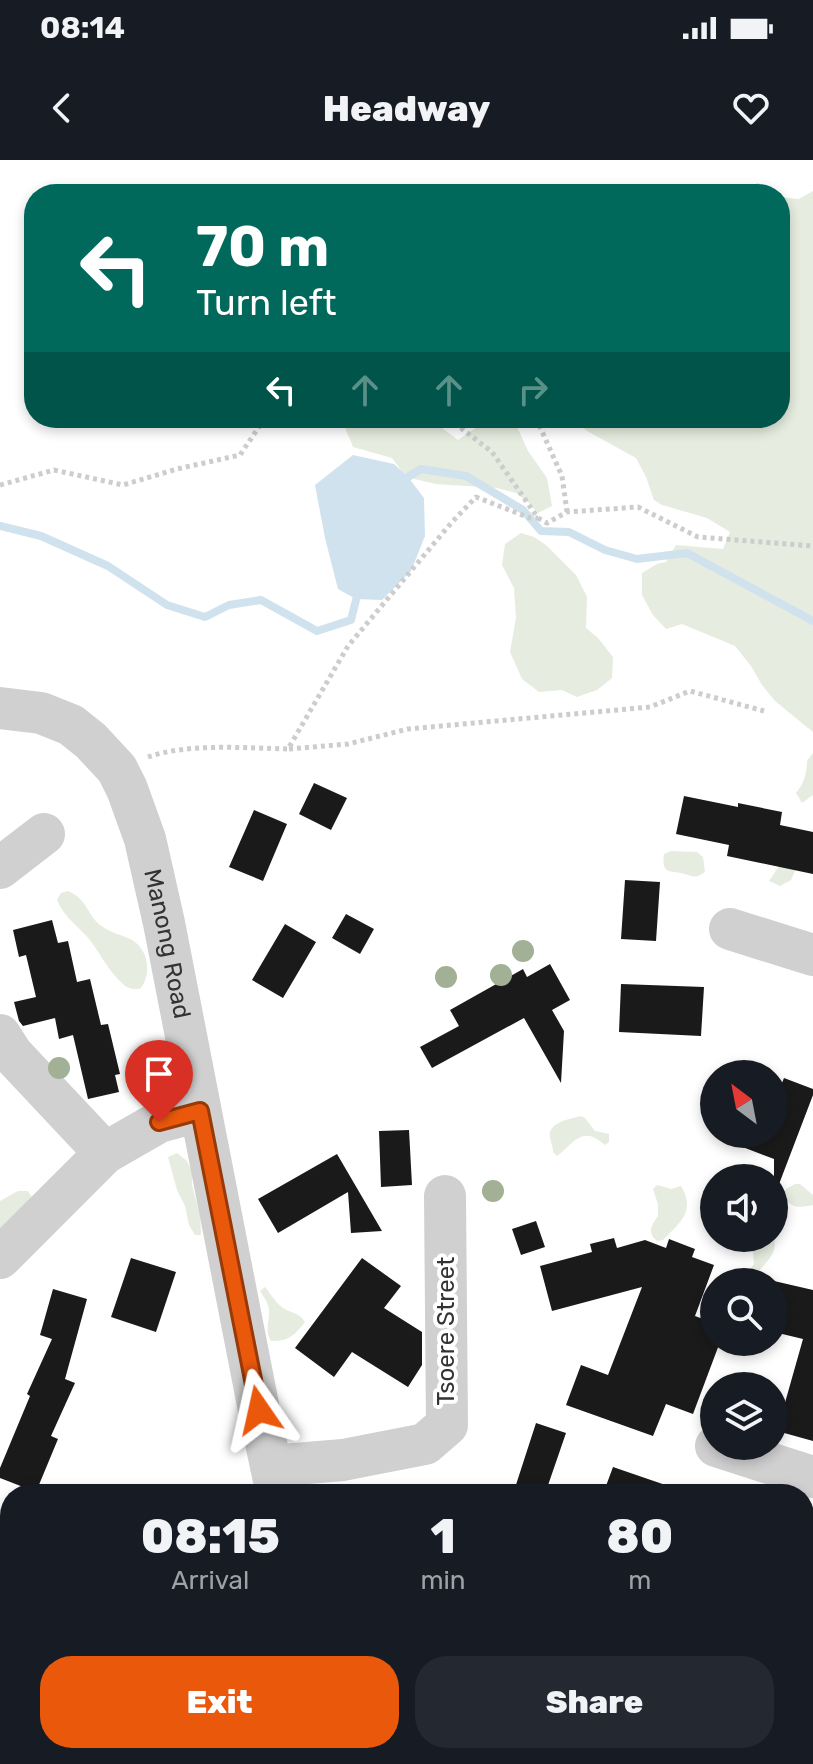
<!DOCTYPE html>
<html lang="en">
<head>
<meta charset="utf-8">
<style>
  body { margin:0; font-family:Rubik,sans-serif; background:#242831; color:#f1f3f6; height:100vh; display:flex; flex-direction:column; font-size:30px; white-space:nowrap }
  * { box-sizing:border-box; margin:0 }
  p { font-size:26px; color:#9ea1a6 }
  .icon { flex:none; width:44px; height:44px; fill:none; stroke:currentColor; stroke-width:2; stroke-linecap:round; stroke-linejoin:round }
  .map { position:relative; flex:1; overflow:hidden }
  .details { position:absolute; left:0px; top:1324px; width:814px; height:280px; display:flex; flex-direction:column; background:#171b24; border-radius:32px 32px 0 0; box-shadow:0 4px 12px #0003 }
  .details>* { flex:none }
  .banner { position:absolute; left:24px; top:24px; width:766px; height:244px; border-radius:32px; box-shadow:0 4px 12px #0003; background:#00695c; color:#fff; overflow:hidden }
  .needle { width:52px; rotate:328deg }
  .controls { position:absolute; left:700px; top:900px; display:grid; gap:16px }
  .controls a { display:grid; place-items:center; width:88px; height:88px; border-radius:50%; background:#171b24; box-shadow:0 4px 12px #0003; font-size:40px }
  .pin { position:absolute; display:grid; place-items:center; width:68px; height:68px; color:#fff; margin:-82px -34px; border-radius:50% 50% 50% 0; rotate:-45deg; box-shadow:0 0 8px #0007 }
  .pin .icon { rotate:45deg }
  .me { position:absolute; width:88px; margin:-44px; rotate:349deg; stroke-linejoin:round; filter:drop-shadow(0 0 6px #0008) }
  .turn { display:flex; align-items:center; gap:28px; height:168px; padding:0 40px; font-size:36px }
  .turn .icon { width:104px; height:104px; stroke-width:2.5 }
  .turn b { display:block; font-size:56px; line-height:68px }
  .lanes { display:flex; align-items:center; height:76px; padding:0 40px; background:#0003; justify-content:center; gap:40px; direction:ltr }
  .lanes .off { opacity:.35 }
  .eta { display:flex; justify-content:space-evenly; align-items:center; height:136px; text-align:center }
  .eta b { font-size:48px; font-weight:800; line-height:56px }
  .button { display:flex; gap:16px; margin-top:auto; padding:16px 40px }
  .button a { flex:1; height:92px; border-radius:32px; background:#ea580c; color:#fff; font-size:32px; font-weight:800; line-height:92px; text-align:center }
  .button a+a { background:#242831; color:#f1f3f6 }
  .status { display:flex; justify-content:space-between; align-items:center; height:56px; padding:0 40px; background:#171b24; direction:ltr }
  .status svg { height:22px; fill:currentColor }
  header { display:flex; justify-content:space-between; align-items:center; height:104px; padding:0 40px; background:#171b24; font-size:36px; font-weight:800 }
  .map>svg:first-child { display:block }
</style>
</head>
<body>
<div class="status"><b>08:14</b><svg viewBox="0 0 49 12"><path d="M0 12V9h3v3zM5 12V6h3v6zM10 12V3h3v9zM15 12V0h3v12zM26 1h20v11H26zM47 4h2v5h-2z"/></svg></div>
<header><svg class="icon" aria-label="back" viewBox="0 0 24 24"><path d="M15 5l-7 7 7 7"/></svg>Headway<svg class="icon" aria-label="heart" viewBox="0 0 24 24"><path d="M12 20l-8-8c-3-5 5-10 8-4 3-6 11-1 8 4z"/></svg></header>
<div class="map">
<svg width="813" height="1604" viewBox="0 0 813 1604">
  <rect width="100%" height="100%" fill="#fff"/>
  <path fill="#e6ecdf" d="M758,23L775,34H732L734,32Z
    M615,25C642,37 651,34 679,30L683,34H589Z
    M813,31V572L775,541L762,525L751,506L735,486L682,464L666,469L653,455L642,435V413L657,404L666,402L676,385L723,389L730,372L707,358L662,345L654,340L646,317L636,298L587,271L571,258H780V37L799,39Z
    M341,258H429L458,280L477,267L479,258H513L528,291L547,318L552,346L538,353L529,343L516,333L497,328L436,324L406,317L392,298L353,287Z
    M521,373L534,377L546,385L576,415L587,437L586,468L598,478L613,497L612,518L597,530L577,537L562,530L539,532L522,519L510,492L516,458L514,428L502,405L505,384Z
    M813,593V635L802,643L796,633C804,624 807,612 807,601Z
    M671,691L697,692L703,697L705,712C696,718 695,717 685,714C671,710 661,716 664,694Z
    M804,701L795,711L791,720L780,726L769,721L779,706Z
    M68,731C89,740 87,757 103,767C111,773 123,775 132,780C149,790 152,815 140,829C133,829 128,829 123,824C108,811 101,794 89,779C78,766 64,757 57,740L61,733Z
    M581,956L585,958L595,971L609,974V982L605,985C601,982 598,979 593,977C578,971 568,989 557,996L553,992C553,987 551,983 550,978C547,962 570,959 581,956Z
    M177,993L187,1001L192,1011V1025L200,1055L201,1075H195L189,1065L185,1046L177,1030L168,997Z
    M795,1024H800L813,1035V1045C798,1048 790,1049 784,1034L786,1029Z
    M657,1025L671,1029L681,1026C696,1051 680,1063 663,1080L658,1081C646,1074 652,1064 658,1056V1044L653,1029Z
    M18,1031H28L35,1042L0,1078V1041Z
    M774,1077C779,1098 759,1105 752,1122H740L754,1104L753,1092L747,1078Z
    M265,1127C271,1134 275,1142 283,1148C291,1153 300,1153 305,1162C295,1175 288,1182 271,1181C264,1169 270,1161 269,1149C268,1142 263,1136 260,1131Z
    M37,1594H57L61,1604H31Z"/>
  <path fill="#cfe2ee" d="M353,295L394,304L408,317L424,338L425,376L411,411L382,440L356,439L338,429L325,378L315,325Z"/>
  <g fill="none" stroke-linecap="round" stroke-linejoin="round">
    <path stroke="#cfe2ee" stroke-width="8" d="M400,322L421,309L466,316L523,350L541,371L569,372L605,390L637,399L687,393L813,461
      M0,366L41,376L108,406L167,445L205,457L229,445L261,440L317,471L351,460L359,428"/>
  </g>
  <path fill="#1a1a1a" d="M314,623L347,638L331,670L299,654Z
    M684,636L738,647V643L782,652L780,665L813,672V714L727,696L729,685L676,674Z
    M254,650L287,664L263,721L229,707Z
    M625,720L660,722L656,781L621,779Z
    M346,754L374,769L360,794L332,778Z
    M52,760L58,783L68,781L77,822L90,819L101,865L108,864L120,914L115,915L119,932L88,939L73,875L59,879L55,858L23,866L19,861L14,842L36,837L26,795L19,797L13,770Z
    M285,764L316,782L283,838L252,820Z
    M550,804L570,840L552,850L564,871L561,923L524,858L432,908L420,887L459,866L450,850L523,809L527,817Z
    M621,824L704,827L701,876L619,872Z
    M784,918L813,929V935L776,1032L774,1031V999L714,976L715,974H774V928L779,930Z
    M409,970L412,1025L381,1027L379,971Z
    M337,994L382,1071L351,1073L348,1032L278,1073L258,1039Z
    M536,1061L545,1087L521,1095L512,1069Z
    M614,1078L617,1088L645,1080L666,1088L669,1079L695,1089L692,1097L714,1105L695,1156L714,1163V1182H720L693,1254L666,1244L653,1276L566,1245L581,1205L608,1215L642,1127L552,1151L540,1106L592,1092L590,1084Z
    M131,1098L176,1112L156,1172L111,1157Z
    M362,1098L401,1126L384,1148L422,1172V1205L408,1227L352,1192L334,1217L295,1188Z
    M774,1121L813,1130V1281L777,1271L803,1179L774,1172Z
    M53,1129L87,1139L65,1219L75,1223L51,1276L58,1279L36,1332L0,1318V1308L30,1236L27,1234L52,1179L40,1175Z
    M536,1263L566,1273L545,1334H513Z
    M613,1307L680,1330V1334H603Z"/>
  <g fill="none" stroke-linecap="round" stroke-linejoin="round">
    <path stroke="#cdcdcd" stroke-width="5" stroke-dasharray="4 4" stroke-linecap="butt" d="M448,258L492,292L538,358L547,363L567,352L638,347L698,377L813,386
      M536,258L562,316L567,352
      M0,325L54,310L123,325L177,309L240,295L265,258
      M289,589L348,584L408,569L650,547L690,531L764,551
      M148,597C188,583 245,588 288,589L348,486L452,362L476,337L530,358H538"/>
    <g stroke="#d0d0d0" stroke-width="42">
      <path id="s1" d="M0,548L41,553L71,565L91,581L117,609L127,629L145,679L164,763L259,1250L277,1334"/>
      <path d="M0,708L44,674"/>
      <path d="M730,769L813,795"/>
      <path d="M0,875L12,894L105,993L159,962L200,951"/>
      <path d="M0,1098L105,993"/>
      <path d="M716,1286L813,1317"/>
      <path d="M271,1306L343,1300L425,1284L447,1265L445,1036"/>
      <path d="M339,1594L342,1604"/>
    </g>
  </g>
  <g fill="#a2b095">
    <circle cx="523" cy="791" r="11"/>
    <circle cx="501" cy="815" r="11"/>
    <circle cx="446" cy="817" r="11"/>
    <circle cx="59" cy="908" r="11"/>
    <circle cx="493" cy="1031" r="11"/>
  </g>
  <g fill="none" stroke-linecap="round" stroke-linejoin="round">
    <defs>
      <path id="route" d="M159,962L200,951L259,1250"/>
    </defs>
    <use href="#route" stroke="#983908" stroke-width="20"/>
    <use href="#route" stroke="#ea580c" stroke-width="14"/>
  </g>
  <g text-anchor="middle" stroke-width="8" stroke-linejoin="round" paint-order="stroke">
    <g font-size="24" fill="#333" stroke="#fff">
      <text dy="8" stroke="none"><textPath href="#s1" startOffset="320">Manong Road</textPath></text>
      <text transform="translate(446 1171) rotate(-90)" y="8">Tsoere Street</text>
    </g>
  </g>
</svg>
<div class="controls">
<a><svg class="needle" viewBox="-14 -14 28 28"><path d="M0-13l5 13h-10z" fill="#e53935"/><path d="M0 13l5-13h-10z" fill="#9ea1a6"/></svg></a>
<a><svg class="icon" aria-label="sound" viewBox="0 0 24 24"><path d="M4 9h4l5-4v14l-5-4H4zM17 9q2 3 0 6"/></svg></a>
<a><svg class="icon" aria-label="search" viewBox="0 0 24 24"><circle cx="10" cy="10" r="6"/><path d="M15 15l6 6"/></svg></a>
<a><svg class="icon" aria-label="layers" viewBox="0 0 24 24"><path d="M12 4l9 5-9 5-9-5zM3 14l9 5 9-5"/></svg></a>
</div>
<div class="pin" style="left:159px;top:962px;background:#d93025"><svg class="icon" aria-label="arrive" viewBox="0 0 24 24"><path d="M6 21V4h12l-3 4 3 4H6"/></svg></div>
<svg class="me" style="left:259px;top:1250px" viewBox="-20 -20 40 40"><path d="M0-17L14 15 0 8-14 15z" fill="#ea580c" stroke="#fff" stroke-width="4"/></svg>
<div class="banner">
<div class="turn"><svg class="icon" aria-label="left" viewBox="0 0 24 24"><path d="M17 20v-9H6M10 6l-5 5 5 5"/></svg><div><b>70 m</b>Turn left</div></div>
<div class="lanes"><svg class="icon" aria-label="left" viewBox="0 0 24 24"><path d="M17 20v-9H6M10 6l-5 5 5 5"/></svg><svg class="icon off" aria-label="ahead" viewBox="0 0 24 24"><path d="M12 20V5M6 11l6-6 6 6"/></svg><svg class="icon off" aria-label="ahead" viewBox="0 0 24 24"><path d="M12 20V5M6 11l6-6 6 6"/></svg><svg class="icon off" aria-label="right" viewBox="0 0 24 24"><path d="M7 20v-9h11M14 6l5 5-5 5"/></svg></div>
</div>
<section class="details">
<div class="eta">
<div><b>08:15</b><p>Arrival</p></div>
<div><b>1</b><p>min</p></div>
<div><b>80</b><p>m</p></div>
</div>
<div class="button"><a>Exit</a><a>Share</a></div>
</section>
</div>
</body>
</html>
